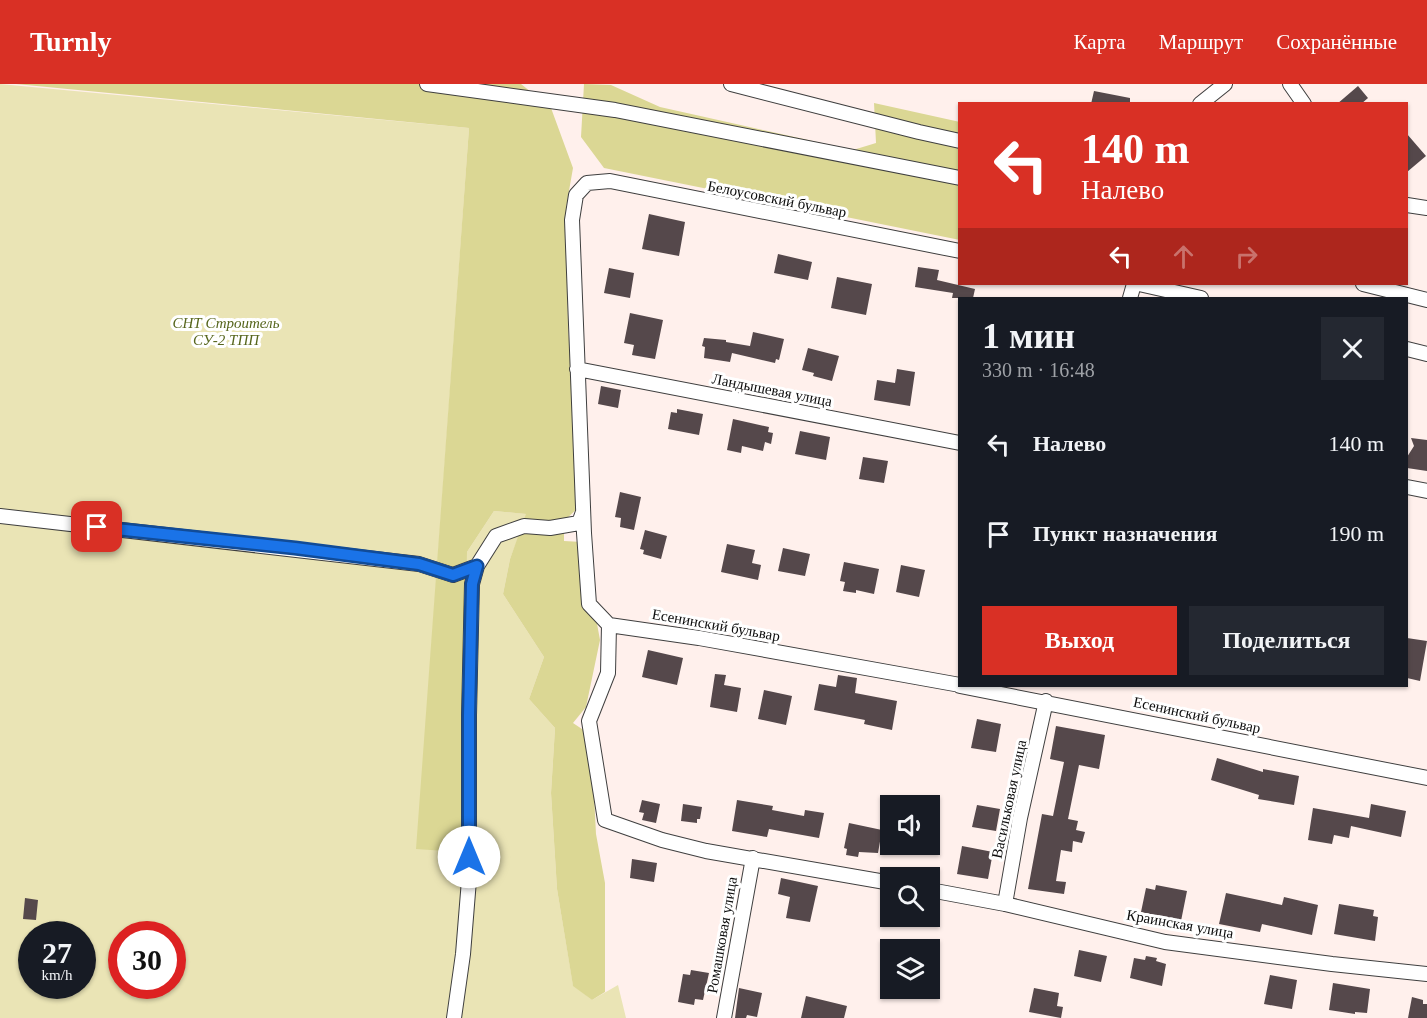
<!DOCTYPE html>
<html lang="ru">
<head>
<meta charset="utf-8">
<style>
  body { margin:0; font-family:"Times New Roman",serif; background:#242831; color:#f1f3f6; height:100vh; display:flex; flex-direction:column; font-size:22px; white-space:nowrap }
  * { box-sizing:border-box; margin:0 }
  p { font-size:20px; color:#9ea1a6 }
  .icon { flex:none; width:33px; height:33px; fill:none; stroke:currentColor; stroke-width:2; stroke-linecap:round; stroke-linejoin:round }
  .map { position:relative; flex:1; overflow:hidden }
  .side { position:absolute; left:958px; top:213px; width:450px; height:390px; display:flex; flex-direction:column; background:#171b24; border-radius:0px; box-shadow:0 2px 4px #0004 }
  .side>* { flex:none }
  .guide { position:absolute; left:958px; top:18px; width:450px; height:183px; border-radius:0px; box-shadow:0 2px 4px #0004; background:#d93025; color:#fff; overflow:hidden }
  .tools { position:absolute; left:880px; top:711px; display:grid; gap:12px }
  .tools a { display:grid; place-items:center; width:60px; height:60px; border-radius:0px; background:#171b24; box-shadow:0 2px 4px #0004; font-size:30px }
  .speed { position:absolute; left:18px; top:837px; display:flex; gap:12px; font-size:30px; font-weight:700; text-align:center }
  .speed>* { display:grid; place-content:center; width:78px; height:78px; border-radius:50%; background:#171b24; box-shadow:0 2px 4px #0004; line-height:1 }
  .speed small { font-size:15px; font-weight:400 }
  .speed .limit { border:9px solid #d22; background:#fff; color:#111 }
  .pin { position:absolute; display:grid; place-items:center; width:51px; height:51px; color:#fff; margin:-26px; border-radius:12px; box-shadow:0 3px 9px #0006 }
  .me { position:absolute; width:66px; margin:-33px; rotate:0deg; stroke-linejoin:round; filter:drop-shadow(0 0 4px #0008) }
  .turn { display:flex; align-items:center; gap:21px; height:126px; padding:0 24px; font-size:27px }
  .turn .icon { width:78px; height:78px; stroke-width:2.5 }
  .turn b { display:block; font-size:42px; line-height:51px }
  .lanes { display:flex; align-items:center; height:57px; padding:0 24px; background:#0003; justify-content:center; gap:30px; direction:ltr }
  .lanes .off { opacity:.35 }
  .round { display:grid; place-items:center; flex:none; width:63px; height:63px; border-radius:0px; background:#242831 }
  .overview { display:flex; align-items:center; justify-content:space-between; height:102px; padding:0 24px }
  h1 { font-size:36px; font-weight:600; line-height:45px }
  .action { display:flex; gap:12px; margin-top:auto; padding:12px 24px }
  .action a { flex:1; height:69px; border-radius:0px; background:#d93025; color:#fff; font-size:24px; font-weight:600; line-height:69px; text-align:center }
  .action a+a { background:#242831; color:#f1f3f6 }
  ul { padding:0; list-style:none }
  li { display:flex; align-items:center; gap:18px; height:90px; padding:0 24px }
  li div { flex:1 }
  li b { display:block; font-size:22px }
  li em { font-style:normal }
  header { display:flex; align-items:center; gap:36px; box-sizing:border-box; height:84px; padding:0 30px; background:#d93025; color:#fff }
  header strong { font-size:28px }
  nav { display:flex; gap:33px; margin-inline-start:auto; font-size:21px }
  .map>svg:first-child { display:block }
</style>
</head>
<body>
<header>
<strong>Turnly</strong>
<nav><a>Карта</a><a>Маршрут</a><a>Сохранённые</a></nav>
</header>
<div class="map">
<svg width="1427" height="934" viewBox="0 0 1427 934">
  <rect width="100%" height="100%" fill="#fff0ec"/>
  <path fill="#eae4b5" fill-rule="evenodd" d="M0,0L469,44L417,764L459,768L464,714L467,468L494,427L527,430L510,475L503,510L544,573L529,615L555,644L551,709L557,805L573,901L592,916L618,901L626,934H0ZM32,850H82V902H32ZM122,850H172V902H122Z"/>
  <path fill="#dbd794" d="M16,0H521L551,24L573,84L566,124L568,242L581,421L564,437V457L582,458L600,556L586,623L573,639L591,651L596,750L605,799V908L592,916L573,902L557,805L551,709L555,644L529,615L544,573L503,510L510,475L526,430L494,427L467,468L464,714L459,768L416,765L469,44Z
    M584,0L611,1L660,23L853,66L876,59L874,19L960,38V156L604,84L581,53Z"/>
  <path fill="#55484b" d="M1358,2L1368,14L1361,20H1337Z
    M1094,7L1130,14V20H1091Z
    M1407,50L1426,72L1407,88Z
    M649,130L685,138L679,172L642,165Z
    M778,170L812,178L808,196L774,189Z
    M918,183L939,186L937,196L975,205L973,214H952L953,209L915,203Z
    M609,184L634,189L630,214L604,209Z
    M837,193L872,200L866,231L831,224Z
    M630,229L663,236L655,275L632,271L634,261L624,259Z
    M753,248L784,255L779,276L776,275L775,279L732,269L730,278L704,274L705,263L702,262L704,254L726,256V258L750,262Z
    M808,264L839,272L832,297L813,292L814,289L802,286Z
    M897,285L915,288L910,322L874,316L877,296L895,299Z
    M601,302L621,306L618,324L598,320Z
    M677,325L703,330L699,351L668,345L671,328L677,329Z
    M733,335L769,343L768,348L773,349L771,360L765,358L763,367L742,362L741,369L727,366Z
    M800,347L830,353L826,376L795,370Z
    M1411,354L1427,356V387L1407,384V373L1414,362Z
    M863,373L888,377L884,399L859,395Z
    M620,408L641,413L634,446L620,443L621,434L615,433Z
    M645,446L667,452L661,475L643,470L644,466L640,465Z
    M727,460L755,466L752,479L761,481L758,496L721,488Z
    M783,464L810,470L805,492L778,487Z
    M844,478L879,485L874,510L856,506V509L843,507L845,498L840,497Z
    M901,481L925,486L919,513L896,508Z
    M1407,554L1427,557L1420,597L1407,594Z
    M648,566L683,574L677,601L642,593Z
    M715,590L726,591L724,601L741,604L737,628L710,623Z
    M838,591L857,594L855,609L897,617L892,646L864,640L865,636L814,626L819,600L836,603Z
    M764,606L792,612L786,641L758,635Z
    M977,635L1001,640L996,668L971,664Z
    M1056,642L1105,651L1099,685L1079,681L1068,735L1078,737L1076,746L1085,748L1082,759L1073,757L1072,768L1061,766L1056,797L1066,798L1064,810L1028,805L1042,730L1053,732L1064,678L1050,675Z
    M1217,674L1263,688V685L1299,692L1294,721L1258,715L1259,711L1211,696Z
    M642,716L660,720L656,739L642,736L644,729L639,728Z
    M737,716L773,722L772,726L804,732L805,726L824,729L819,754L769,745L767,753L732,747Z
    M683,720L702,723L700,735H697V739L681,737Z
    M1371,720L1406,727L1401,753L1351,742L1349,754L1334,751L1332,760L1308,756L1313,724L1369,734Z
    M977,721L1000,725L996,747L972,743Z
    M849,739L882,746L878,769L859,768L858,773L846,771L847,765L844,764Z
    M962,762L993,768L988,795L957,790Z
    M632,775L657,779L654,798L630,794Z
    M781,794L818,802L810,838L786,834L790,813L778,810Z
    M1156,801L1187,807L1181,837L1141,828L1146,804L1155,806Z
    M1226,809L1282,821L1284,813L1318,821L1312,851L1262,840L1260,848L1219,840Z
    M25,814L38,816L36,836L23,835Z
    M1339,820L1374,826L1373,832L1378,833L1375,857L1334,850Z
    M1079,866L1107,872L1101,898L1074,892Z
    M1146,872L1157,874L1156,877L1166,880L1162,902L1130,894L1134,874L1145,876Z
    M691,886L709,889L703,916L695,915L694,921L678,918L683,890L690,891Z
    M1270,891L1297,896L1292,925L1264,920Z
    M1333,899L1370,905L1367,929L1355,928V930L1329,926Z
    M739,904L762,909L757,933L747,931L746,934H735Z
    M1034,904L1059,909L1057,922L1063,923L1061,934L1029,928Z
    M806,912L847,922L844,934H801Z
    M1412,913L1423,916V920H1427V934H1408Z"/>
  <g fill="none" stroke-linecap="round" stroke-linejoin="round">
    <defs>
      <path id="minor" d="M427,0L615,26L960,94
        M731,0L919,48L960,57
        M1290,0L1304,20
        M1200,20L1225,0
        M1407,121L1427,124
        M1139,200L1201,214
        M1363,200L1427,216
        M1130,214L1134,200
        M1407,265L1427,270
        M577,285L960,359
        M1407,403L1427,407
        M0,432L419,480L453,491L477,482
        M609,541L699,554L960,601
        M960,602L1427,694
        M891,799L706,767L662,756L605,736L589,637L608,589L609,541L589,520L584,449L572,136L576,111L587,99L610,97L960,167
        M930,806L1005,820L1165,858L1332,880L1427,890
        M1005,820L1020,734L1046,617
        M454,934L463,870L469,796V631L472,500L477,482L496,452L524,442L550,444L579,439L583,428
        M724,934L753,774"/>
    </defs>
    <use href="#minor" stroke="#3f3f3f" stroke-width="16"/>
    <use href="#minor" stroke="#fff" stroke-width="14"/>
  </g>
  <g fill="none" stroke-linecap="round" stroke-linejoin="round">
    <defs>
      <path id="route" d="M97,443L295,464L419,480L453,491L477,482L472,500L469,631V773"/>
    </defs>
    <use href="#route" stroke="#114b97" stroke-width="15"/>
    <use href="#route" stroke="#1a73e8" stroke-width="10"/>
  </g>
  <g text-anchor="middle" stroke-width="6" stroke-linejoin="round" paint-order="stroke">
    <g font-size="15" fill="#0c0c0c" stroke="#fff">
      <text transform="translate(777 115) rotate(11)" y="5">Белоусовский бульвар</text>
      <text transform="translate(772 306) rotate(11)" y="5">Ландышевая улица</text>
      <text transform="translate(716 541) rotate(10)" y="5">Есенинский бульвар</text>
      <text transform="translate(1197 631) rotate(12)" y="5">Есенинский бульвар</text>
      <text transform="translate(1009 715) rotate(-78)" y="5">Васильковая улица</text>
      <text transform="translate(1180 840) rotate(10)" y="5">Краинская улица</text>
      <text transform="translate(722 851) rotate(-80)" y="5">Ромашковая улица</text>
    </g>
    <g font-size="15" font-style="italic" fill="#56651c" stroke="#fff">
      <text x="226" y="244">СНТ Строитель<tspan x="226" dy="17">СУ-2 ТПП</tspan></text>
    </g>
  </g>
</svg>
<div class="tools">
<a><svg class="icon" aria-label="sound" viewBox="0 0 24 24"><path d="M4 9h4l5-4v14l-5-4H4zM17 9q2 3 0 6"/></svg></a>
<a><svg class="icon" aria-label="search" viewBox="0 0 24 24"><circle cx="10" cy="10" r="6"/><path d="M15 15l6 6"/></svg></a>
<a><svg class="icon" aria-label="layers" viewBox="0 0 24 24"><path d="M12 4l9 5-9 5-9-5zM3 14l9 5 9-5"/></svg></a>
</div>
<div class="speed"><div>27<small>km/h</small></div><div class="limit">30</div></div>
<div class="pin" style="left:97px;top:443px;background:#d93025"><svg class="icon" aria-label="arrive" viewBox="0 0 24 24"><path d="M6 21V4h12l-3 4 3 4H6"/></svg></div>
<svg class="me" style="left:469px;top:773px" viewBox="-20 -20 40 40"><circle r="19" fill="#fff"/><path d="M0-13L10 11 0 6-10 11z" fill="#1a73e8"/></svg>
<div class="guide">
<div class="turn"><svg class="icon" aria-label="left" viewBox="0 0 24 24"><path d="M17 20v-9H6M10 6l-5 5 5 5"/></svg><div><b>140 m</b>Налево</div></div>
<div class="lanes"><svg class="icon" aria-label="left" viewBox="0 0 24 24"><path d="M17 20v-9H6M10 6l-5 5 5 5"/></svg><svg class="icon off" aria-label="ahead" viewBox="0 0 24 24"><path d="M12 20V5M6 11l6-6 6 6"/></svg><svg class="icon off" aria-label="right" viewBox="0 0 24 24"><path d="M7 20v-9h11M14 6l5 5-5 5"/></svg></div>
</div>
<section class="side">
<div class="overview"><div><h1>1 мин</h1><p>330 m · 16:48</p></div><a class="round"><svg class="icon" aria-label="close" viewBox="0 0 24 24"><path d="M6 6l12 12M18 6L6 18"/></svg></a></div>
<ul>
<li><svg class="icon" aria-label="left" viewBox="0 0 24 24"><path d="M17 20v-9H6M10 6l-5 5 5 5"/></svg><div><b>Налево</b></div><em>140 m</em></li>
<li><svg class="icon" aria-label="arrive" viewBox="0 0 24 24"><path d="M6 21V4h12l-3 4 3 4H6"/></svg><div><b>Пункт назначения</b></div><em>190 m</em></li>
</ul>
<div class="action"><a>Выход</a><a>Поделиться</a></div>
</section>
</div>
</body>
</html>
